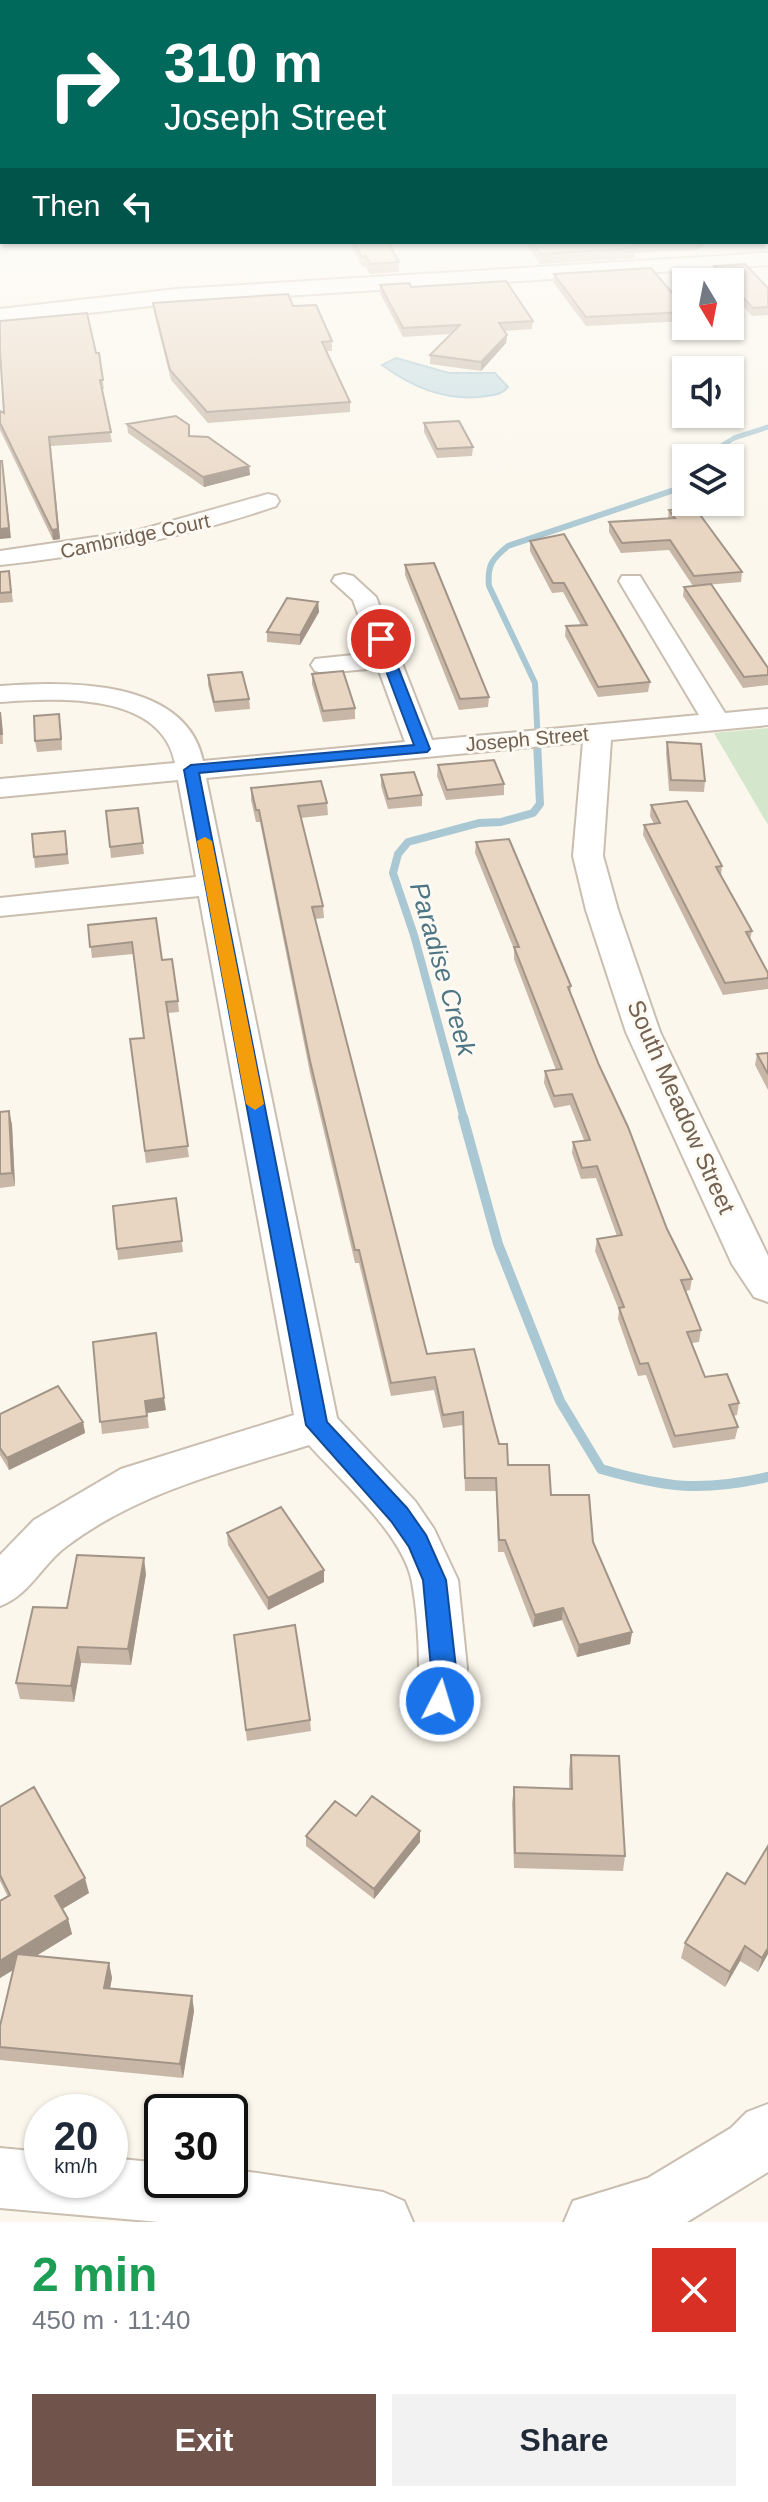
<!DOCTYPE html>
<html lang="en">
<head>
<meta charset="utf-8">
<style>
  body { margin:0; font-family:Helvetica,sans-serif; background:#f2f2f3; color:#1f2937; height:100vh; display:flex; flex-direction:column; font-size:30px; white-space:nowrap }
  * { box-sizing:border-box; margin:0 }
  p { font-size:26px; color:#747a83 }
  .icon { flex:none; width:44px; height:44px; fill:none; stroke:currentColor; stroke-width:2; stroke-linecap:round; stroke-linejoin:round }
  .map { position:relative; height:2222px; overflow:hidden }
  .sheet { display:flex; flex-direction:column; background:#fff; flex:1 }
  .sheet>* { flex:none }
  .banner { position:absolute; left:0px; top:0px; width:768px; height:244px; box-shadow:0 2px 6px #0004; background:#00695c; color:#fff; overflow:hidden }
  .needle { width:52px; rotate:170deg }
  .fabs { position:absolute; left:672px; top:268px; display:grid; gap:16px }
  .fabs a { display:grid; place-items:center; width:72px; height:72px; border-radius:0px; background:#fff; box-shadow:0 2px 6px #0004; font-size:40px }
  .speed { position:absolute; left:24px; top:2094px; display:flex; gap:16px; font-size:40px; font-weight:700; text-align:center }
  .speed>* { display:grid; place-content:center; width:104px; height:104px; border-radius:50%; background:#fff; box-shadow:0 2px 6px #0004; line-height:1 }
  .speed small { font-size:20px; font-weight:400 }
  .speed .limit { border:4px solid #111; border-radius:12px; background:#fff; color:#111 }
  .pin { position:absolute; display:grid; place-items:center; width:68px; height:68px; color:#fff; margin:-34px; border:4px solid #fff; border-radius:50%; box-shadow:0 2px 8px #0007 }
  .me { position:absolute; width:88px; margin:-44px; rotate:5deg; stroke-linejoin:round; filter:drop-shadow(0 0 6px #0008) }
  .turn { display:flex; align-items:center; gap:28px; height:168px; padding:0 32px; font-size:36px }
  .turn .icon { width:104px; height:104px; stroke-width:2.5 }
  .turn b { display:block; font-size:56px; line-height:68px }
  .then { display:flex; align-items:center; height:76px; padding:0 32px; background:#0003; gap:16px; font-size:30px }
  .round { display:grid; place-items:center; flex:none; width:84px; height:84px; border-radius:0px; background:#f2f2f3 }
  .head { display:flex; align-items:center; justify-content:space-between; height:136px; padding:0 32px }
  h1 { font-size:48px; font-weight:700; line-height:60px; color:#1e9e55 }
  .primary-button { display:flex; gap:16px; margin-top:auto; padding:16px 32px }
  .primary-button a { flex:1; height:92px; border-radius:0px; background:#70534a; color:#fff; font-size:32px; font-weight:700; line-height:92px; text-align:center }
  .primary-button a+a { background:#f2f2f3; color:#1f2937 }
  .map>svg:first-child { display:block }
</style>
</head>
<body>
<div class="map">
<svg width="768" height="2222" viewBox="0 0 768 2222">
  <rect width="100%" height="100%" fill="#fbf7ec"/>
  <path fill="#d4e7cc" d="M768,728V825L714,733Z"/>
  <path fill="#c3dbe2" stroke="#aac8d3" stroke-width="2" d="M396,358L449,373H495L508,387C501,396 491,395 480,397C443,400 412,387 382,365Z"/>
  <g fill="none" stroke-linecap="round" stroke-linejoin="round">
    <path stroke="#aac8d3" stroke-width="5" d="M710,453L734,438L768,427"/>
    <path stroke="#aac8d3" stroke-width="6" d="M705,458L712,451
      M538,744L535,683L489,586C487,565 492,559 508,546L686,486"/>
    <path stroke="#aac8d3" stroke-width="8" d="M464,1119L414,935L393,873L398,854L408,842L479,823L501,822L533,813L540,804L537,742"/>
    <path stroke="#aac8d3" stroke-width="10" d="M463,1117L498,1244L560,1401L601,1469C667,1488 701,1492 768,1477"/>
    <defs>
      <path id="street" d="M268,494L276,496L279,501L276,506C186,537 95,555 0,565V551L136,531Z
        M344,574L353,576L376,597L432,740L699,715L619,581L622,576H640L643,581L725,713L768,709V725L611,740L603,856L618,910L660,1032L768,1256V1302L754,1297L732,1264L626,1032L586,910L573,856L583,742L206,778L337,1418L415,1501L434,1529L458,1580L467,1668L464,1701L457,1717L440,1723L423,1717C415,1699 419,1688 419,1669C419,1642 417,1609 412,1582C403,1534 341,1481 309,1445C226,1471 138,1492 67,1546C42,1564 30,1595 0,1606V1555L34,1520L121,1469L294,1415L199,896L0,916V898L196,877L178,780L0,797V779L175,763C161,691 56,698 0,702V686C65,681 186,678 203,761L405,742L378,668L324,673L315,671L311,665L315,659L372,653L353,600L332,581L335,576Z
        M768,2104V2172L687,2222H564L573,2201L648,2178L731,2128L747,2112Z
        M0,2148L42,2152V2180H110V2158L162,2163V2180H230V2169L383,2192L404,2201L413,2222H159L0,2208Z"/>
      <path id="secondary" d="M768,253V265L177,303L0,323V309L177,289Z"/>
    </defs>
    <use href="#street" stroke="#c9beb0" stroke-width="4"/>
    <use href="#secondary" stroke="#cabcac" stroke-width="4"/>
    <use href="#street" fill="#fff" fill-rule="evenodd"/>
    <use href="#secondary" fill="#fff" fill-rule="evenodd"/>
  </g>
  <path fill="#c8b7a7" d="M349,242H388L399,262V272L370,274L366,267H362Z
    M524,242H709L696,250L635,253V258L540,264Z
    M714,266L768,288V315L752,316L730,292V282H720L713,274Z
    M554,274L686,309V321L586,326L553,282Z
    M380,285L411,287L533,321L532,329L504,331L507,335L506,343L481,371L430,364V355L451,334L403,337L380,293Z
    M153,303L293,306L332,341V351H327L350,402V412L208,423L171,380L154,313Z
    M96,353H99L104,389H102L112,442L51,446L60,539L53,540L0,430V411L4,413Z
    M424,423L473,447L472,456L437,458L424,432Z
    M127,424L190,436L249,466L250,475L204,487L128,433Z
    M669,510L742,572L741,582L693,586L669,550L621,553L609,532V522L668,518Z
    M530,541L650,682L648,692L598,697L565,636L566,626L581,625L563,592L552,593L530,551Z
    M405,565L489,697L488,707L459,710L405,575Z
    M9,571L13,602L0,603V572Z
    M684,587L768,668V685L743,688L683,596Z
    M318,602L319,612L300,645L267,642V632Z
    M312,674L355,708V719L323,722L312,684Z
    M208,675L249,699L250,709L215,712L208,685Z
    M0,712L2,722L3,744H0Z
    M61,725L62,750L37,752L35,741Z
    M667,742L705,781L704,792L669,791L666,753Z
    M438,765L504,784V795L446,800L437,776Z
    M381,775L422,795V806L388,809L381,786Z
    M251,788L327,803L328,815L301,818L323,906L324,918L315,919L427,1354L499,1444L508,1465L551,1495L593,1542L632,1632L630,1644L577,1657L562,1620L533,1627L504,1552H498L496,1491H465L463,1425L443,1428L434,1390L391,1396L359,1263H355L310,1073L260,822H256L251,800Z
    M651,805L722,866L721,876L752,931L750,940L768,973V989L723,995L643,835L644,825L654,824L650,816Z
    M138,808L144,854L111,858L106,811Z
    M65,831L69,864L35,868L34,857Z
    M476,842L571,986L570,993L667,1229L692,1279L690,1290L686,1291L701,1330L699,1342L692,1343L705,1377L739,1403L737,1415L733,1416L738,1427L735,1439L673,1448L646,1375L638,1376L618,1319L619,1310L595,1251L597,1239L617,1236L596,1178L581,1179L572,1153L573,1142L584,1140L570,1105L554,1108L544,1083L545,1071L556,1070L514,959V949L475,853Z
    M156,918L162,960L178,1001L179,1012L168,1013L189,1157L146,1163L130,1039L144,1038L133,954L92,958L88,925Z
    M768,1053V1090L755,1065L757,1054Z
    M9,1111L12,1125L15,1186L0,1188V1112Z
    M176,1198L183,1252L118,1260L117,1249Z
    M93,1342L166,1410L147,1413L149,1428L102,1434Z
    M0,1414L83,1422L85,1433L9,1470L0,1455Z
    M227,1533L324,1582L268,1610L228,1545Z
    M146,1574L131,1665L81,1663L74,1702L20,1699L16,1683L67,1608Z
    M234,1635L310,1720L311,1731L247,1741Z
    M571,1755L625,1856L623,1871L514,1868L512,1803L514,1787L569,1789V1770Z
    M0,1807L89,1893L62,1909L68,1919L72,1934L36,1956L109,1963L112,1978L110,1989L192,1996L194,2011L183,2078L0,2060V2026L13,1970L0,1978V1901L8,1897L0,1881Z
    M356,1816L420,1831V1842L374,1899L306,1846V1836Z
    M727,1873L768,1954L758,1972L740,1961L725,1987L681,1958L685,1943Z"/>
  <path fill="#a29588" d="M697,242H709L696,250Z
    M507,335L506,343L481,371V362Z
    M49,437L60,539L53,540L52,530Z
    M2,461L11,538L0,539V529Z
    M249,466L250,475L204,487L203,477Z
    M318,602L319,612L300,645V635Z
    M9,1111L12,1125L15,1186L12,1173Z
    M164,1398L166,1410L147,1413L145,1401Z
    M83,1422L85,1433L9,1470L7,1458Z
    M144,1558L146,1574L131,1665L128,1649Z
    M324,1570V1582L268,1610V1598Z
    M563,1608L562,1620L533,1627L535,1615Z
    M632,1632L630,1644L577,1657L579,1645Z
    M78,1647L81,1663L74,1702L71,1686Z
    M420,1831V1842L374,1899V1889Z
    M85,1878L89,1893L59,1911L55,1896Z
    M68,1919L72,1934L0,1978V1961Z
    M745,1946L740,1961L725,1987L730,1972Z
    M768,1948V1954L758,1972L762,1958Z
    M109,1963L112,1978L107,2002L104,1988Z
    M192,1996L194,2011L183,2078L180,2064Z"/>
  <path fill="#e8d5c2" stroke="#a29588" stroke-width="2" d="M354,242H388L399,262L370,264L366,256L362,257Z
    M532,242H661L632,244L636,248L541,254Z
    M745,264L768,288V307L753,308L714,266Z
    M651,268L686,309V312L586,317L554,274Z
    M506,281L533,321L499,323L507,335L481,362L430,355L460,325L403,328L380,285L409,283L411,287Z
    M288,294L293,306L316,305L332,341L322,342L350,402L207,412L170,370L153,303Z
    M87,313L96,353H99L103,380H100L111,432L49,437L58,529L52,530L0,423V411L4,413L0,351V321Z
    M176,416L189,425V436L208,437L249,466L203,477L127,424Z
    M459,421L473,447L437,449L424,423Z
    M0,461H2L9,528L0,529Z
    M695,508L742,572L694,576L670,540L622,543L609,522L675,518L669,510Z
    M564,534L650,682L598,687L566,626L587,625L564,583H553L530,541Z
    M434,563L489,697L460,699L405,565Z
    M9,571L11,592L0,593V572Z
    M711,584L768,668V675L744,677L684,587Z
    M287,598L318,602L300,635L267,632Z
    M343,671L355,708L323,711L312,674Z
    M242,672L249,699L214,702L208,675Z
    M0,712L2,734H0Z
    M59,714L61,739L35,741L34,716Z
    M667,742L701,744L705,781L671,780Z
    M494,760L504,784L447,790L438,765Z
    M414,772L422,795L388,799L381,775Z
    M321,781L327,803L298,806L323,906L312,907L427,1354L474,1349L499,1444H507L508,1465H549L551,1495H589L593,1542L632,1632L579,1645L563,1608L535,1615L505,1540H499L496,1478H465L463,1412L443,1415L435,1377L391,1383L359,1250H355L310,1061L259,810H256L251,788Z
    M687,801L722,866L716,867L752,931L746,932L768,973V978L725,983L644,825L660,823L651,805Z
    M138,808L143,843L110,847L106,811Z
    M65,831L67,854L34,857L32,834Z
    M509,839L571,986L568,987L599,1065L628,1127L667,1229L692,1279L681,1280L701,1330L687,1332L705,1377L727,1374L739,1403L729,1405L738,1427L675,1436L648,1363L640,1364L619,1308L624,1307L597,1239L622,1235L597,1166L582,1168L573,1142L590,1140L572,1094L554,1096L545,1071L562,1069L514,947H519L476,842Z
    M156,918L162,960L172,959L178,1001L166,1002L188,1146L145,1151L130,1039L144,1038L132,942L90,947L88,925Z
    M768,1053V1074L757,1054Z
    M9,1111L12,1173L0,1174V1112Z
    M176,1198L182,1241L117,1249L113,1206Z
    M156,1333L164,1398L145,1401L147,1416L100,1422L93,1342Z
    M58,1386L83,1422L7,1458L0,1448V1414Z
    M281,1507L324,1570L268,1598L227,1533Z
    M77,1555L144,1558L128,1649L78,1647L71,1686L16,1683L33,1607L67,1608Z
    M295,1625L310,1720L246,1730L234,1635Z
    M571,1755L619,1756L625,1856L515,1853L514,1787L572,1789Z
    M34,1787L85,1878L55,1896L68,1919L0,1961V1901L10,1895L0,1875V1807Z
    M372,1796L420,1831L374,1889L306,1836L335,1801L356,1816Z
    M768,1846V1948L762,1958L745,1946L730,1972L685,1943L727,1873L745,1884Z
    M17,1954L109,1963L104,1988L192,1996L180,2064L0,2047V2026Z"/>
  <linearGradient id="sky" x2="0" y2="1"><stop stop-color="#99c4e6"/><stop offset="0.42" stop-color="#fdfbf6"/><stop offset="1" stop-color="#fdfbf6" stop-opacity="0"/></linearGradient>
  <rect width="768" height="538" fill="url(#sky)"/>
  <path fill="#1a73e8" stroke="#114b97" stroke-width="2" d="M381,635L387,639L430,749L427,752L199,773L327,1422L407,1508L426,1535L446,1580L456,1668L448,1709L440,1712L431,1709L427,1701L431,1668L423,1580L409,1547L391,1521L306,1425L184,770L191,765L414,745L374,639Z"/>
  <path fill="#f59e0b" d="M205,837L212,841L264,1104L255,1110L246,1104L197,841Z"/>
  <g text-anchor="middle" stroke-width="6" stroke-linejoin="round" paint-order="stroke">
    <g font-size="20" fill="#736152" stroke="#fdfaf3">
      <text transform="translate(135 536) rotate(-12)" y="7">Cambridge Court</text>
      <text transform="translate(527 739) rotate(-5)" y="7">Joseph Street</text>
    </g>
    <g font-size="24" fill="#736152" stroke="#fdfaf3">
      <text transform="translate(681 1107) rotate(66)" y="8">South Meadow Street</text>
    </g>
    <g font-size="26" font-style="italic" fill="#4d7584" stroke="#fdfaf3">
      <text transform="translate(443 969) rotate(74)" y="9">Paradise Creek</text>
    </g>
  </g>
</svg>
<div class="fabs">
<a><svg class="needle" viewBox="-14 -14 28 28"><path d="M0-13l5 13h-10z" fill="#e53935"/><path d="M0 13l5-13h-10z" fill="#747a83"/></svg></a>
<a><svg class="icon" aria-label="sound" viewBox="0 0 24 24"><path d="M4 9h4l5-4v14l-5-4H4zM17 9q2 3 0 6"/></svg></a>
<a><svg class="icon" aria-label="layers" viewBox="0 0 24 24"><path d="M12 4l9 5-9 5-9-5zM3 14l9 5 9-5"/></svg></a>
</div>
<div class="speed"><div>20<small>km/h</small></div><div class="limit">30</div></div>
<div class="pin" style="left:381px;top:639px;background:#d93025"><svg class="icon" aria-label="arrive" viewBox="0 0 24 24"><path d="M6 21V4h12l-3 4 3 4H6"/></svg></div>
<svg class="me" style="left:440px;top:1701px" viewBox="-20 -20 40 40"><circle r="17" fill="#1a73e8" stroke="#fff" stroke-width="3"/><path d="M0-11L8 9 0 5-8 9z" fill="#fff"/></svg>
<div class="banner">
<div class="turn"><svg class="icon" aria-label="right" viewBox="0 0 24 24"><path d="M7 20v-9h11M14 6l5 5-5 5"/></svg><div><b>310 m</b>Joseph Street</div></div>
<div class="then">Then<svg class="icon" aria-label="left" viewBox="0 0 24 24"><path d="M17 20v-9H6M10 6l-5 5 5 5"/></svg></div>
</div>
</div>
<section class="sheet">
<div class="head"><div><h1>2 min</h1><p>450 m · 11:40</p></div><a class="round" style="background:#d93025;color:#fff"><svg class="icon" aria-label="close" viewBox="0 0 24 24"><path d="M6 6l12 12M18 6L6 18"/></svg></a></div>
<div class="primary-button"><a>Exit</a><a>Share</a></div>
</section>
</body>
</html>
